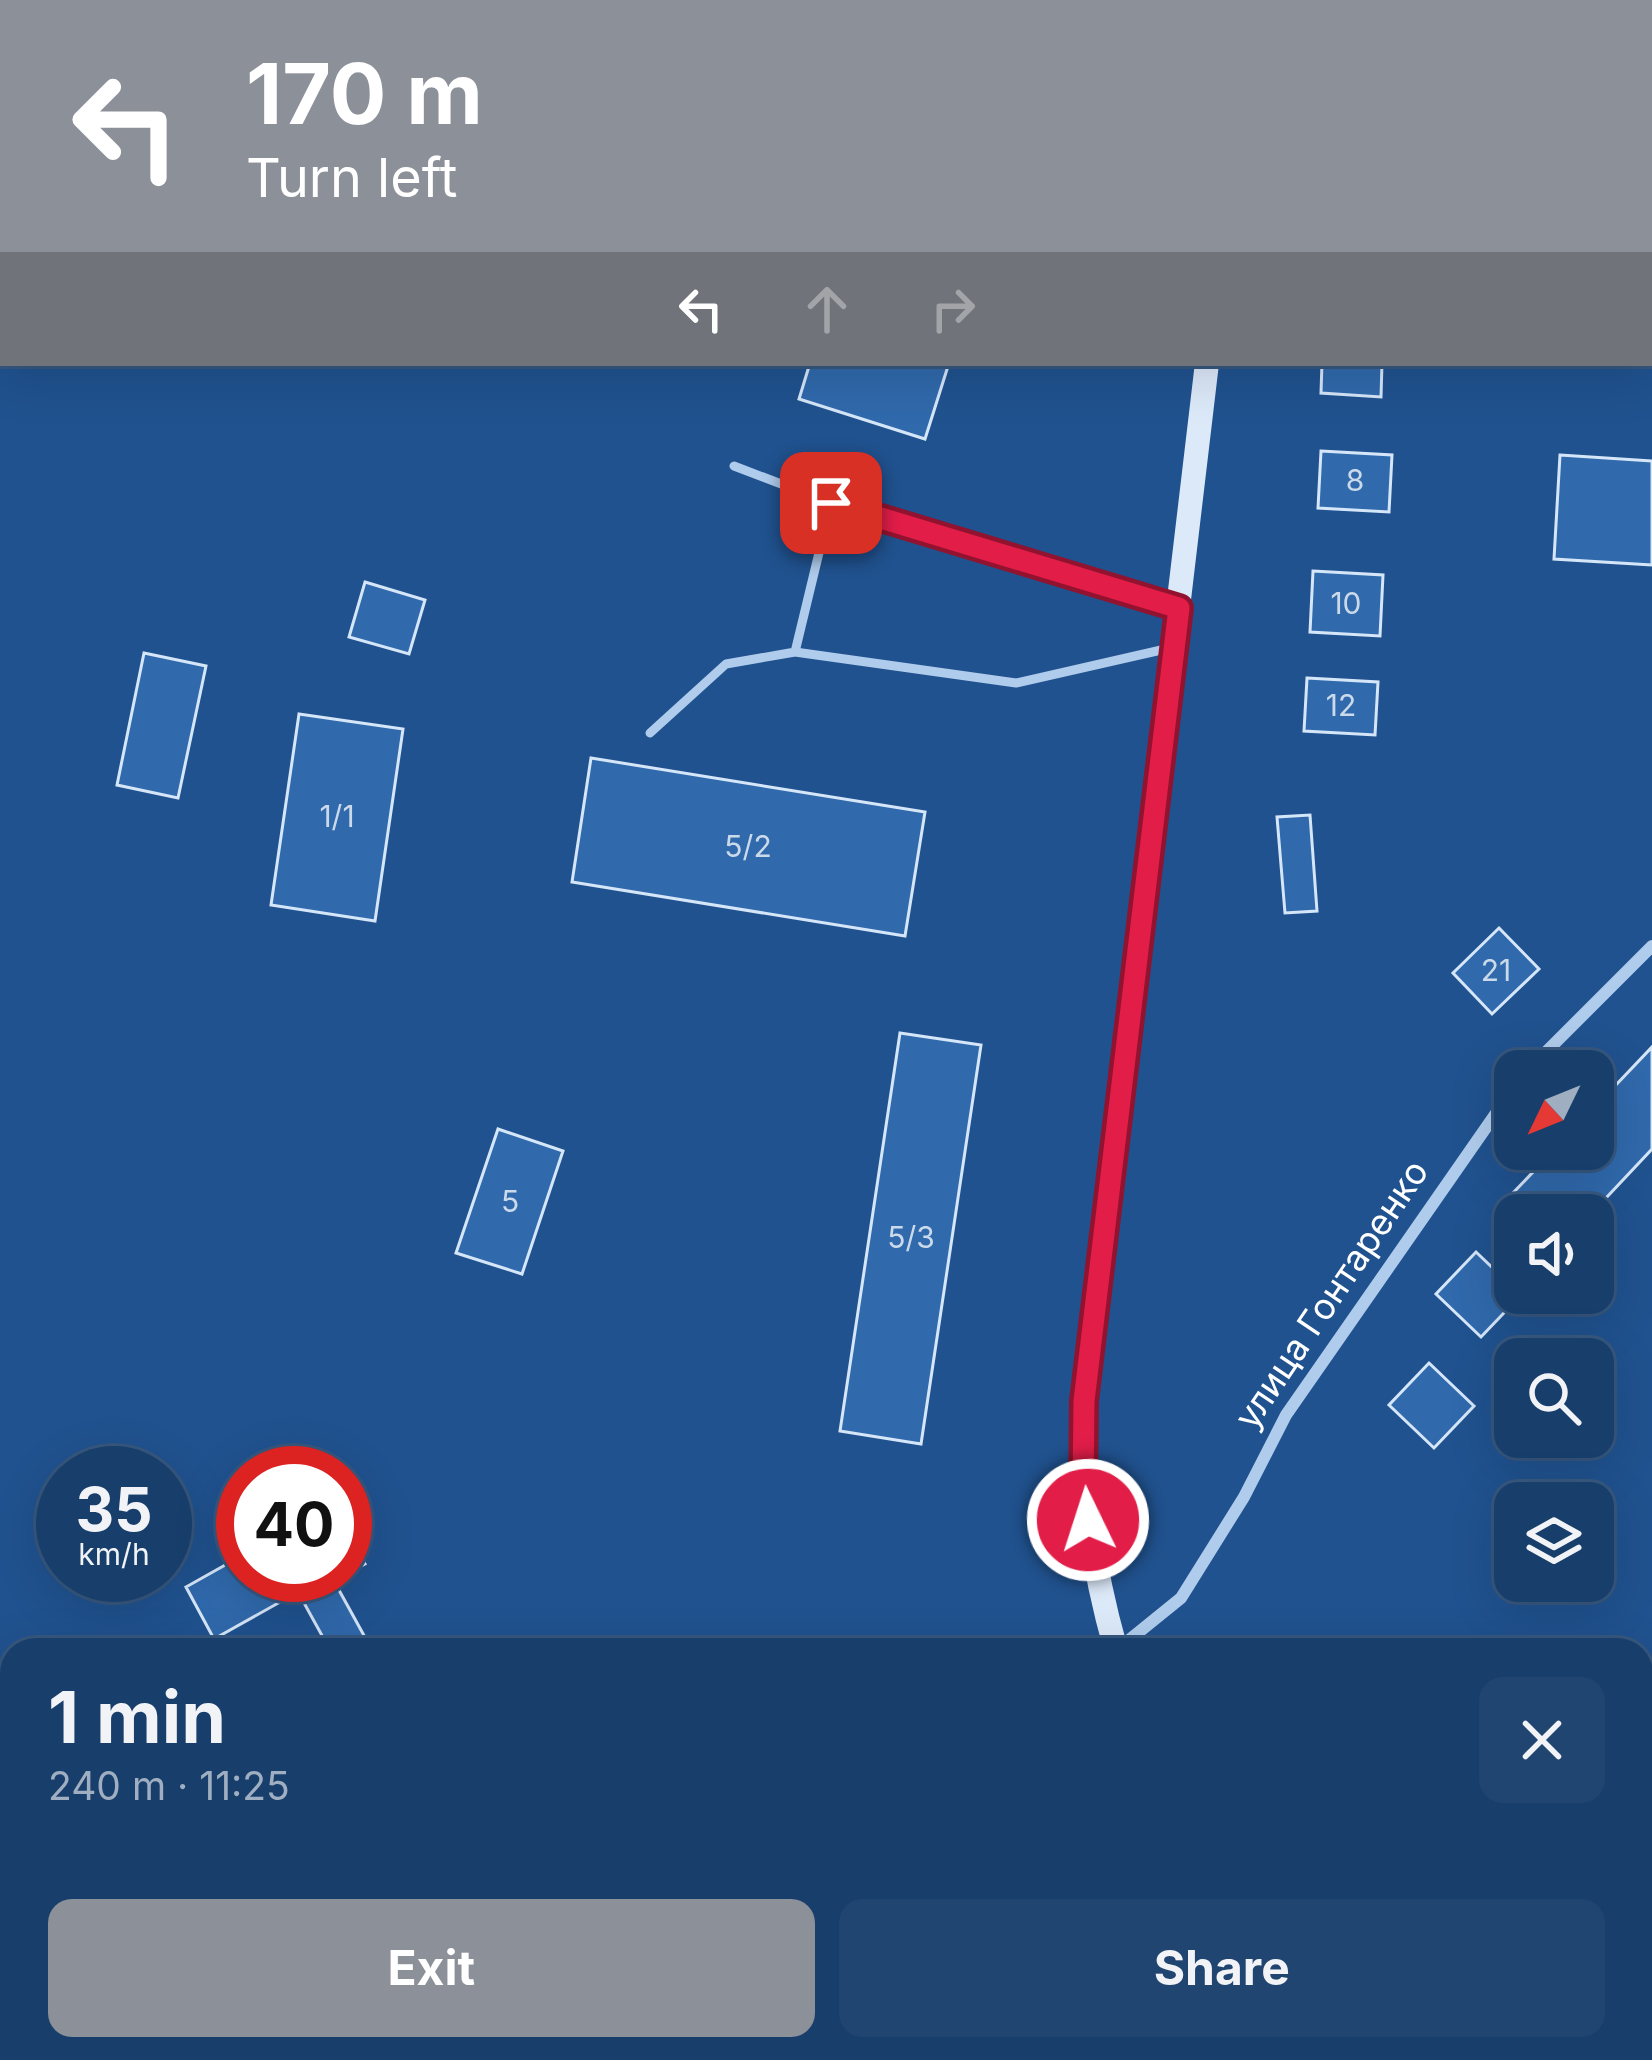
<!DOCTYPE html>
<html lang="en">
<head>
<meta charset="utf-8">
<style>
  body { margin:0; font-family:Inter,sans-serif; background:#214571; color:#f1f3f6; height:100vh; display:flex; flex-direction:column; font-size:45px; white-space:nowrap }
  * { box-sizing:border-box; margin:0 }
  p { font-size:39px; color:#9faec1 }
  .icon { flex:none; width:66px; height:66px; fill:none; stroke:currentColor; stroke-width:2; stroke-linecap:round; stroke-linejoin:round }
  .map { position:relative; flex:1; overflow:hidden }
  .side { position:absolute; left:0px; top:1638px; width:1653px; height:423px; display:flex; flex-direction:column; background:#183e6b; border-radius:36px 36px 0 0; box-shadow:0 12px 48px #0002,0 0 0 3px #36577e }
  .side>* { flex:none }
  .top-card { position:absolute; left:0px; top:0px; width:1653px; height:366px; box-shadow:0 12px 48px #0002,0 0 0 3px #36577e; background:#8c9099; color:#fff; overflow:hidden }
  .needle { width:78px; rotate:227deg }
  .controls { position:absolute; left:1494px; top:1050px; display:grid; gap:24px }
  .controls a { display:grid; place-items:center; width:120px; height:120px; border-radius:24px; background:#183e6b; box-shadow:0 12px 48px #0002,0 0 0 3px #36577e; font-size:60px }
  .speed { position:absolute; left:36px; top:1446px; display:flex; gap:24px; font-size:60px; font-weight:700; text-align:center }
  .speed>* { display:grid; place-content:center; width:156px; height:156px; border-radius:50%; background:#183e6b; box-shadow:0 12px 48px #0002,0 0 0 3px #36577e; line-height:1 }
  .speed small { font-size:30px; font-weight:400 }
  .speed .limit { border:18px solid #d22; background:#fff; color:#111 }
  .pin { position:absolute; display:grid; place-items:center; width:102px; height:102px; color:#fff; margin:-51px; border-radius:24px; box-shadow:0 6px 18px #0006 }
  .me { position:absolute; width:132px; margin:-66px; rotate:356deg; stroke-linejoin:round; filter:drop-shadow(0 0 9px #0008) }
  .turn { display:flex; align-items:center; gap:42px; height:252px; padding:0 48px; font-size:54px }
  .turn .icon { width:156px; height:156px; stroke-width:2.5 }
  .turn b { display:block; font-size:84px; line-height:102px }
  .lanes { display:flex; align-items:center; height:114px; padding:0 48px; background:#0003; justify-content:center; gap:60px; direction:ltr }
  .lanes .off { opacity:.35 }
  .round { display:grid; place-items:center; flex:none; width:126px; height:126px; border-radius:24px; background:#214571 }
  .headline { display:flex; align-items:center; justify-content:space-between; height:204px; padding:0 48px }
  h1 { font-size:72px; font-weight:700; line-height:90px }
  .button { display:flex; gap:24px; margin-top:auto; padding:24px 48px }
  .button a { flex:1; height:138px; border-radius:24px; background:#8c9099; color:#fff; font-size:48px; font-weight:700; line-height:138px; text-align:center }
  .button a+a { background:#214571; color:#f1f3f6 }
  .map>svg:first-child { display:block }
</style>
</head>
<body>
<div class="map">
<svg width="1652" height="2060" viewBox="0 0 1652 2060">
  <rect width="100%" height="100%" fill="#20528f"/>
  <path fill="#3069ac" stroke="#d5e6f9" stroke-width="3" d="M476,0H696L695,3Z
    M810,363H949L925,439L799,399Z
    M1322,363H1382L1381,397L1321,393Z
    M1321,451L1392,455L1389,512L1318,508Z
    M1560,455L1652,461V565L1554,559Z
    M1313,571L1383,575L1380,636L1310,632Z
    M365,582L425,600L409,654L349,637Z
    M144,653L206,666L178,798L117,785Z
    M1307,678L1378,682L1375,735L1304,731Z
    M299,714L403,729L375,921L271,905Z
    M591,758L925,812L905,936L572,882Z
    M1310,815L1317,911L1285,913L1277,817Z
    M1499,928L1539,969L1492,1014L1453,973Z
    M900,1033L981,1045L921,1444L840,1431Z
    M1652,1047V1149L1590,1215H1537L1513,1193L1555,1149H1593V1109Z
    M498,1129L563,1151L522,1274L456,1253Z
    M1476,1252L1521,1295L1481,1337L1436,1294Z
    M1429,1363L1474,1406L1434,1448L1389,1405Z
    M345,1529L365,1564L334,1581L372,1650H330L298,1592L214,1639L186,1587L243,1555V1575H345Z"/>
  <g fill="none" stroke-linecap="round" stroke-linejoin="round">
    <path stroke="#b0ccec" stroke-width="9" d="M734,466L831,503L1174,606
      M831,503L795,652L1016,683L1170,648
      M650,733L726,664L795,652"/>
    <path stroke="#b0ccec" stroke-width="12" d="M1527,1071L1652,946
      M1118,1649L1181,1598L1244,1497L1286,1415L1515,1086
      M1029,2060L1030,2049"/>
    <path stroke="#dce9f9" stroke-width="24" d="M1248,3L1249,0
      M1116,1650C1091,1562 1083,1493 1084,1401L1207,363
      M1289,2049L1294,2060"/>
  </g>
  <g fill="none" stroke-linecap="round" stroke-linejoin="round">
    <defs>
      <path id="route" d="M831,503L1179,608L1084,1401L1083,1488L1088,1520"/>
    </defs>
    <use href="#route" stroke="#92132f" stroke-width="30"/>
    <use href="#route" stroke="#e11d48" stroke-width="21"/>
  </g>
  <g text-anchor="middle" stroke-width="12" stroke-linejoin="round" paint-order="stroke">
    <g font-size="30" fill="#cbdaea">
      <text x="1355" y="491">8</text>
      <text x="1346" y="614">10</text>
      <text x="1341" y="716">12</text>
      <text x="337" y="827">1/1</text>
      <text x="748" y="857">5/2</text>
      <text x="1496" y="981">21</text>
      <text x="510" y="1212">5</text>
      <text x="911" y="1248">5/3</text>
    </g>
    <g font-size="36" fill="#fff" stroke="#20528f">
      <text transform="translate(1331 1294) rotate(-56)" y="13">улица Гонтаренко</text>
    </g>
  </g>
</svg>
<div class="controls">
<a><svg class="needle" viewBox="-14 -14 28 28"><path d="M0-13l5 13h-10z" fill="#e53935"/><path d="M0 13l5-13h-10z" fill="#9faec1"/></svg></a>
<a><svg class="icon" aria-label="sound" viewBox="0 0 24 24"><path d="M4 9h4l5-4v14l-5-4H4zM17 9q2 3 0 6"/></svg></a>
<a><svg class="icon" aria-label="search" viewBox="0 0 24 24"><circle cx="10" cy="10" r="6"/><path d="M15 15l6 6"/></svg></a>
<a><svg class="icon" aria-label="layers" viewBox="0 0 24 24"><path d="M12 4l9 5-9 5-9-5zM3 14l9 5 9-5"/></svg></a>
</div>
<div class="speed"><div>35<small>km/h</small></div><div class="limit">40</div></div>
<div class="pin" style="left:831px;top:503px;background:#d93025"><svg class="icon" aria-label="arrive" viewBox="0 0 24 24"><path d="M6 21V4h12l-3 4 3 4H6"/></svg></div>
<svg class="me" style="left:1088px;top:1520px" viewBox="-20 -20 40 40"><circle r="17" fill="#e11d48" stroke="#fff" stroke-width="3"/><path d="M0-11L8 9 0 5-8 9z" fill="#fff"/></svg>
<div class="top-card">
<div class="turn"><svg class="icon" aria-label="left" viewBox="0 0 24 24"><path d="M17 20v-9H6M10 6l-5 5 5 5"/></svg><div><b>170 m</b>Turn left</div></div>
<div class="lanes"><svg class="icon" aria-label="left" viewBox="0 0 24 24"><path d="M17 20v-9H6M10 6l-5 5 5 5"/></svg><svg class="icon off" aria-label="ahead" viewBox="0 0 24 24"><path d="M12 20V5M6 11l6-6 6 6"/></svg><svg class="icon off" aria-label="right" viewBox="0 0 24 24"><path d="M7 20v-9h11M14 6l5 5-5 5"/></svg></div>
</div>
<section class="side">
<div class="headline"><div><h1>1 min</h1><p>240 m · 11:25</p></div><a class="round"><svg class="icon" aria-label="close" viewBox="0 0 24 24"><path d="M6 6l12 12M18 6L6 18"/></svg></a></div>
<div class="button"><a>Exit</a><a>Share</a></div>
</section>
</div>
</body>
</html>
